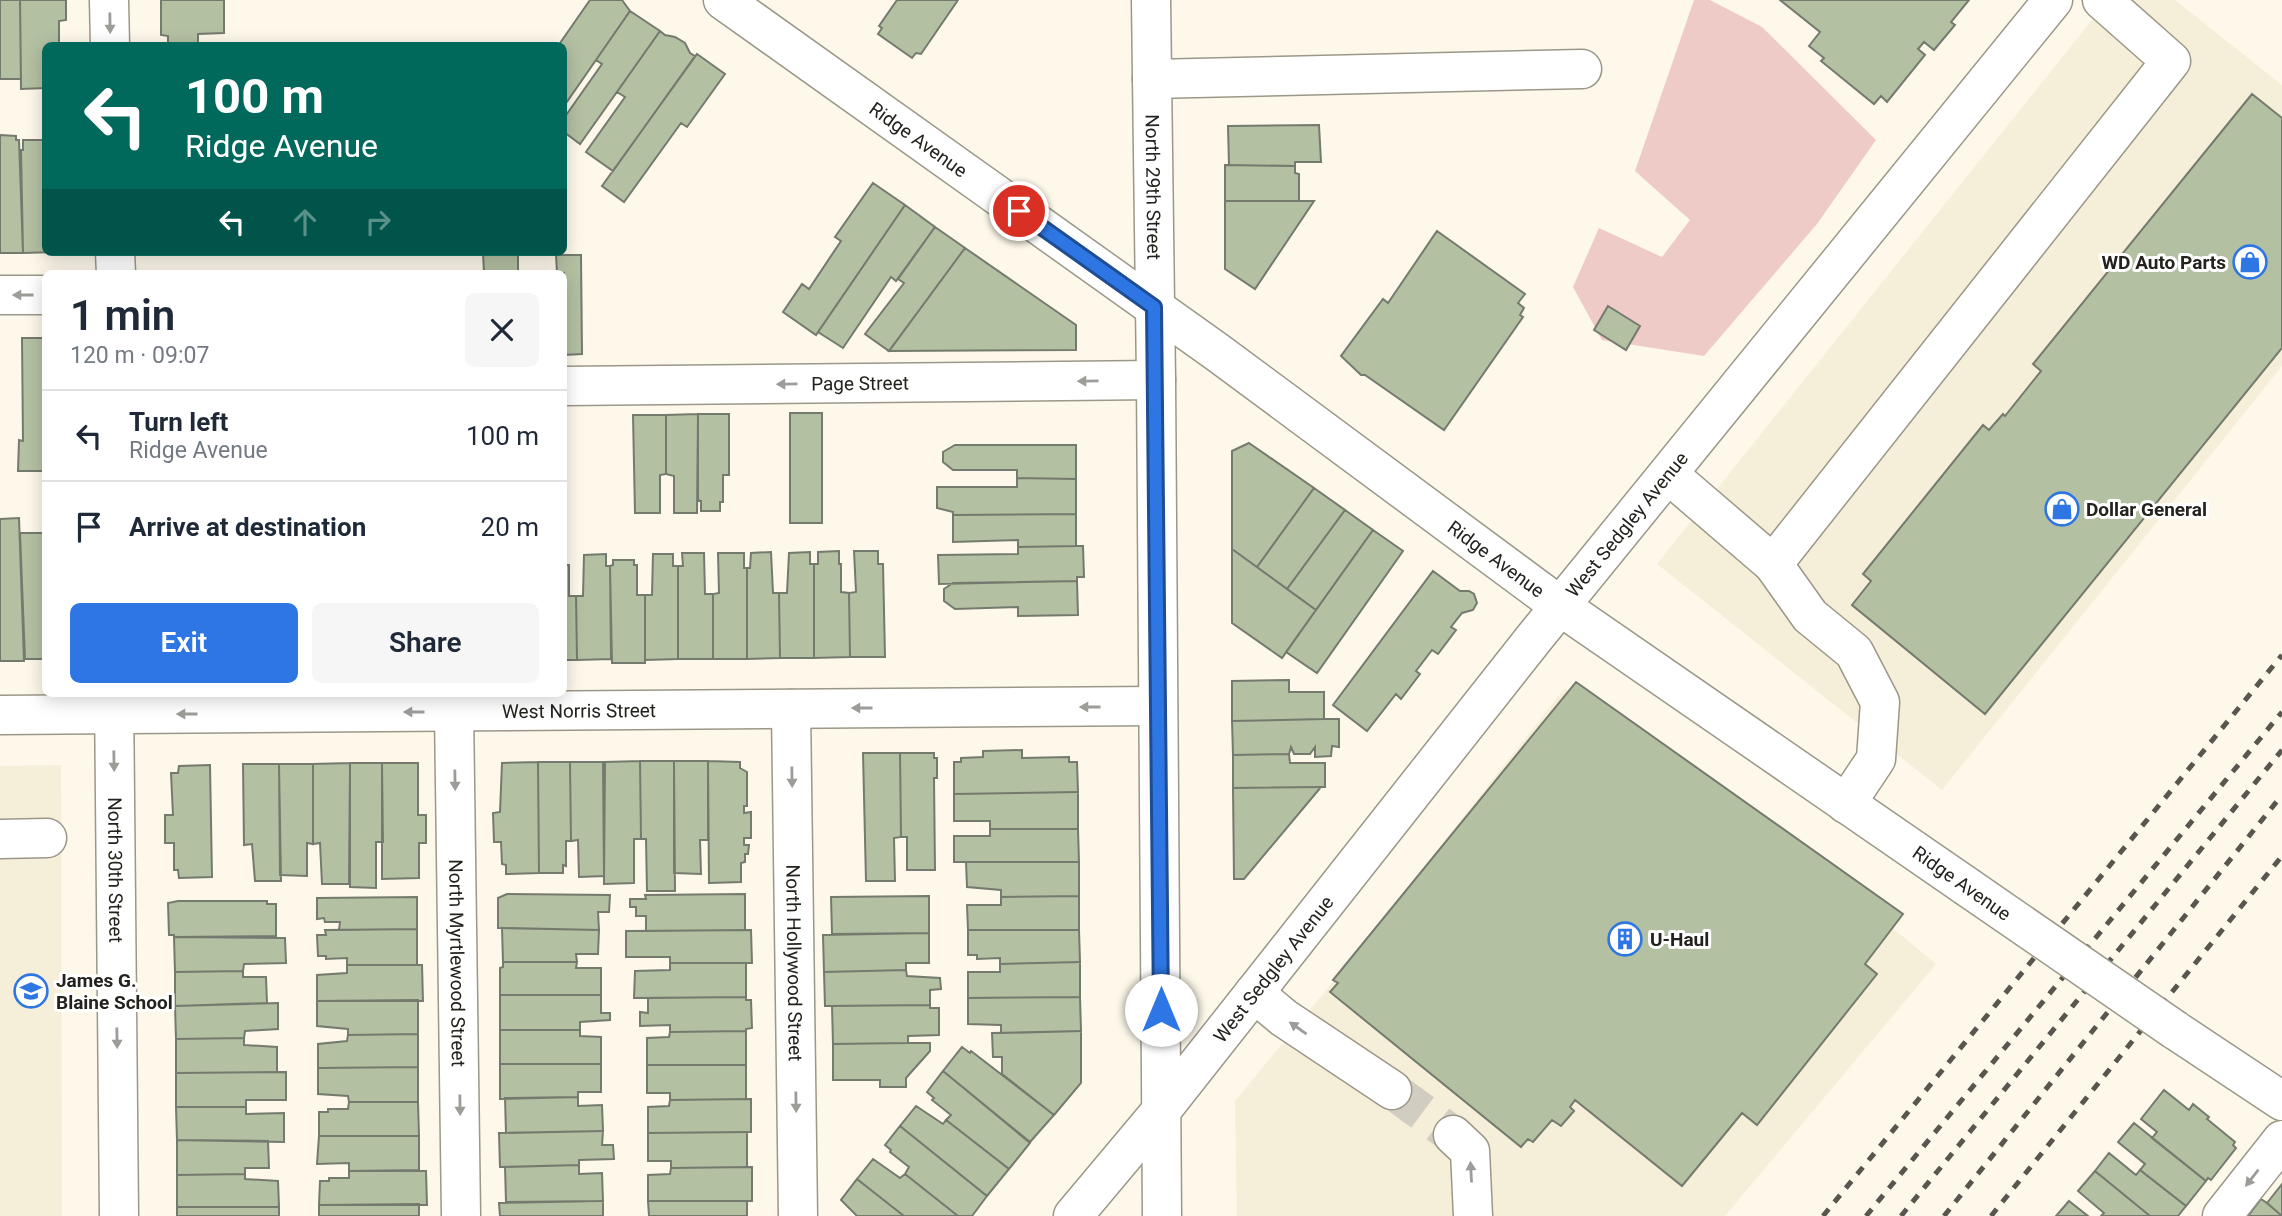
<!DOCTYPE html>
<html lang="en">
<head>
<meta charset="utf-8">
<style>
  body { margin:0; font-family:Roboto,sans-serif; background:#f6f6f7; color:#1f2937; height:100vh; display:flex; flex-direction:column; font-size:26px; white-space:nowrap }
  * { box-sizing:border-box; margin:0 }
  p { font-size:23px; color:#747a83 }
  .icon { flex:none; width:38px; height:38px; fill:none; stroke:currentColor; stroke-width:2; stroke-linecap:round; stroke-linejoin:round }
  .map { position:relative; flex:1; overflow:hidden }
  .drawer { position:absolute; left:42px; top:270px; width:525px; height:427px; display:flex; flex-direction:column; background:#fff; border-radius:10px; box-shadow:0 4px 18px #0003 }
  .drawer>* { flex:none }
  .banner { position:absolute; left:42px; top:42px; width:525px; height:214px; border-radius:10px; box-shadow:0 4px 18px #0003; background:#00695c; color:#fff; overflow:hidden }
  .pin { position:absolute; display:grid; place-items:center; width:60px; height:60px; color:#fff; margin:-30px; border:4px solid #fff; border-radius:50%; box-shadow:0 2px 7px #0007 }
  .me { position:absolute; width:77px; margin:-38px; rotate:0deg; stroke-linejoin:round; filter:drop-shadow(0 0 5px #0008) }
  .turn { display:flex; align-items:center; gap:24px; height:147px; padding:0 28px; font-size:32px }
  .turn .icon { width:91px; height:91px; stroke-width:2.5 }
  .turn b { display:block; font-size:49px; line-height:60px }
  .lanes { display:flex; align-items:center; height:66px; padding:0 28px; background:#0003; justify-content:center; gap:35px; direction:ltr }
  .lanes .off { opacity:.35 }
  .round { display:grid; place-items:center; flex:none; width:74px; height:74px; border-radius:10px; background:#f6f6f7 }
  .head { display:flex; align-items:center; justify-content:space-between; height:119px; padding:0 28px }
  h1 { font-size:42px; font-weight:600; line-height:52px }
  .cta { display:flex; gap:14px; margin-top:auto; padding:14px 28px }
  .cta a { flex:1; height:80px; border-radius:10px; background:#2e76e3; color:#fff; font-size:28px; font-weight:600; line-height:80px; text-align:center }
  .cta a+a { background:#f6f6f7; color:#1f2937 }
  ul { padding:0; list-style:none }
  li { display:flex; align-items:center; gap:21px; height:91px; padding:0 28px; border-top:2px solid #e0e1e3 }
  li div { flex:1 }
  li b { display:block; font-size:26px }
  li em { font-style:normal }
  .map>svg:first-child { display:block }
</style>
</head>
<body>
<div class="map">
<svg width="2282" height="1216" viewBox="0 0 2282 1216">
  <rect width="100%" height="100%" fill="#fdf8ea"/>
  <path fill="#f5eed8" d="M2108,0H2175L2282,85V366L1942,790L1657,564Z
    M1565,688L1901,935L1936,964L1725,1216H1237L1235,1101L1333,982Z
    M61,765L62,1216H0V766Z"/>
  <path fill="#eecbc7" d="M1694,0H1710L1762,27L1876,140L1817,224L1704,356L1602,340L1573,287L1599,228L1662,257L1690,220L1635,171Z"/>
  <path fill="#b4c0a2" stroke="#757a6e" stroke-width="2" d="M0,0H20L21,79H0Z
    M20,0H66V20L59,21V46H46V88L21,89Z
    M161,0H224V33L198,34V44L168,45V36L161,35Z
    M590,0H622L630,11L564,106V46H558Z
    M897,0H958L921,54L916,53L912,58L878,34L882,28L879,26Z
    M1780,0H1969L1951,22L1955,25L1934,50L1924,42L1918,49L1925,55L1887,102L1881,96L1874,104L1821,61L1824,58L1809,46L1820,32Z
    M630,11L660,31L580,144L564,132V118L602,64L596,60Z
    M660,31L665,35L675,37L685,43L690,53L695,56L613,171L586,152L625,97L617,92Z
    M697,54L725,74L687,127L681,123L624,202L602,186Z
    M2252,94L2282,118V348L1985,714L1852,605L1871,581L1863,574L1983,425L1989,430L2003,414L2005,416L2041,371L2033,364Z
    M1319,125L1321,162H1295V166L1229,165L1228,126Z
    M0,135L16,136V140H19L23,253H0Z
    M23,140H46V252H57L23,253L21,150H23Z
    M1225,165L1295,166V173L1299,174V201H1225Z
    M873,183L905,205L816,335L783,312L802,284L809,289L841,241L835,237Z
    M1225,201H1314L1255,289L1225,269Z
    M905,205L935,227L896,281L891,277L843,348L818,332Z
    M935,227L965,248L889,351L865,334L904,283L898,279Z
    M1437,231L1525,294L1518,303L1524,308L1520,315L1523,317L1444,430L1365,375H1361L1341,356L1383,299L1388,303Z
    M965,248L1076,325V350L889,351Z
    M483,252H518V273H484Z
    M556,255H581L582,354L564,355V273H557Z
    M1608,306L1640,326L1626,350L1594,330Z
    M22,338H46V471H18L19,440L23,441Z
    M790,413H822V523H790Z
    M698,414L697,513H674V476L666,474V415Z
    M698,414H729V475H723V502H720V511H701V501L698,500Z
    M633,415H666V474L660,475V513H635Z
    M1249,443L1314,488L1257,567L1232,549V451Z
    M955,445H1076V479L1017,478V470H953L943,462V452Z
    M1017,478L1076,479V514L953,515V512L937,508V487H1017Z
    M1314,488L1345,510L1287,589L1257,567Z
    M1345,510L1373,530L1316,610L1287,589Z
    M1076,514V546L1018,547V540L953,542V515Z
    M19,518L24,661H0V519Z
    M1373,530L1403,551L1317,673L1286,652Z
    M20,533H46V659H25Z
    M1076,546H1083L1084,577H1077V581L939,584L938,555L1018,554V547Z
    M1232,549L1316,610L1282,658L1232,623Z
    M839,551V564H841V592L849,593L850,657L814,658V564H818V552Z
    M854,551H878V564H883L885,657H850L849,593L856,592Z
    M771,552L773,593H779L780,658L747,659V568H750L751,553Z
    M810,552V564H814V658H780L779,593H787L789,553Z
    M682,553H704L705,594H713V659H678V566H683Z
    M718,553H744V568H747V659H713V594L719,593Z
    M606,554V566H610L611,659L577,660L576,596H583L584,555Z
    M653,554H673V566H678V659L645,660V595H652Z
    M613,560H634V565H637V595H645V663H612L610,566L613,565Z
    M564,565H569V596H576L577,660H564Z
    M1433,571L1460,591H1469L1474,594L1477,603L1473,610L1462,613L1451,627L1456,630L1438,654L1432,650L1416,671L1420,674L1401,699L1396,694L1367,731L1333,705Z
    M1077,581L1078,615L1018,616V607L955,609L944,601V589L953,583Z
    M1289,680V692H1324V719L1232,721V681Z
    M1576,682L1903,914L1865,964L1877,974L1757,1125L1742,1113L1682,1186L1575,1100L1570,1107L1574,1111L1561,1126L1552,1120L1533,1142L1528,1139L1521,1147L1330,992L1338,983L1333,980Z
    M1324,719H1339V747L1332,746L1331,756L1315,757V747L1310,754H1294L1291,747L1289,754L1233,755L1232,721Z
    M1022,750V758L1069,757V762H1077L1078,792L954,794V762H961V758L983,757V751Z
    M863,753H900L901,837L894,838L895,881H866Z
    M900,753H934V758H937V778H934L935,870H907V837H901Z
    M1289,754L1290,763H1325V787L1233,788V755Z
    M640,761L641,839H634V883L604,884L605,762Z
    M640,761H674L675,891H647L646,839H641Z
    M674,761H708V840H700L701,874L674,873Z
    M708,761L740,762V768L747,772V806H744V813L751,812V838H744V845H749L748,854H745V862L741,863V882L709,883Z
    M538,762L539,873L506,874V865L502,864L501,842H494L493,813L500,812L502,763Z
    M538,762H570L571,841H566V866L563,865V873H539Z
    M570,762H603L604,876L579,877L578,840L571,841Z
    M350,763L349,884H322L320,843L313,844V764Z
    M350,763H382L383,842H376V888L350,887Z
    M382,763H418V815H426V843H419V878L382,879Z
    M243,764H279L281,881H255L252,844L244,845Z
    M279,764H313V844L307,843V876L280,875Z
    M210,765L212,877L179,878L178,870H174V843H165V815H173L171,773H178L179,766Z
    M1321,787L1244,879H1234L1233,788Z
    M1078,792V829H990V821H954V794Z
    M990,829H1078L1079,862H954V836H990Z
    M966,862H1079V896L1001,897V890L967,887Z
    M507,894L610,895L609,912H598L599,930L498,928V898Z
    M745,894V930L646,931V916H636V907H630V899H646L645,895Z
    M929,896V933L832,934L831,897Z
    M1079,896V930H968L967,905H1001V897Z
    M417,897V929L339,930L340,922H325L324,918L317,919V898Z
    M178,901H267V904H276V936L174,937V935H169L168,903Z
    M502,928L599,930L598,954H576L577,962H503Z
    M417,929V965H347V958L326,959V956H318L317,935H326L325,930Z
    M751,930L752,963H670V957H626V931Z
    M968,930H1079L1080,962L1000,964V958L977,959V955H968Z
    M929,933V963H906V970L824,972L823,935Z
    M174,937L285,938L286,963L244,964L243,971L175,972Z
    M503,962H577L576,968H601V995H500V968L503,967Z
    M1080,962V997L968,998V972H1000V964Z
    M670,963H746V997L634,998L635,971L670,970Z
    M347,965H422L423,1001H317V975L347,973Z
    M906,970L907,976L940,978L941,989L930,990V1005L825,1006L824,972Z
    M243,971V977H266L267,1003L175,1006V972Z
    M500,995H601V1013H610V1020L580,1022V1030H500Z
    M746,997V1000H751L752,1028L746,1029V1031L670,1032V1025L640,1026V1012L648,1013V998Z
    M1080,997L1081,1031L1001,1033V1025L968,1024V998Z
    M418,1000V1034L348,1035V1029L317,1026V1001Z
    M278,1003V1029L245,1031L244,1038L176,1039L175,1006Z
    M930,1005V1008H939V1035L908,1036V1043L833,1044L832,1006Z
    M500,1030H580V1036L601,1037V1064H500Z
    M746,1031V1065H647V1038L669,1037L670,1032Z
    M1081,1031V1083L1054,1115L1002,1074V1057H993L992,1033Z
    M418,1034V1067L318,1068V1044L347,1041L348,1035Z
    M244,1038V1045L277,1047V1072L176,1073V1039Z
    M908,1043H930V1051L906,1078V1087H880V1080H833V1044Z
    M962,1047L970,1053L971,1051L1054,1115L1030,1142L943,1071Z
    M500,1064H601V1092H578V1097L500,1099Z
    M647,1065H746V1099L670,1100V1093H647Z
    M418,1067V1102H349L348,1096L318,1094V1068Z
    M943,1071L1030,1143L1009,1169L946,1120L951,1115L932,1100L934,1098L927,1092Z
    M286,1072V1100H246V1107H176V1073Z
    M2164,1090L2189,1110L2193,1104L2209,1117L2207,1119L2235,1142L2233,1145L2236,1148L2211,1180L2208,1178L2206,1181L2152,1138L2157,1132L2141,1119Z
    M578,1097V1106L602,1105L603,1131L506,1133L505,1098Z
    M751,1099V1132L648,1133V1107L669,1106L670,1100Z
    M349,1102H418L419,1136H319V1112H328V1109H348Z
    M916,1106L943,1124L946,1120L1009,1169L987,1196L900,1126Z
    M176,1107H246V1114L284,1113V1142L177,1140Z
    M2134,1123L2206,1181L2186,1206L2140,1170L2145,1164L2118,1142Z
    M900,1126L987,1196L972,1216H958L905,1174L909,1167L890,1152L891,1150L885,1145Z
    M603,1131L602,1145H613L614,1159L579,1160V1165L500,1167L499,1133Z
    M747,1132V1167L671,1168V1161H648V1133Z
    M319,1136H419V1170L349,1171V1163L317,1164Z
    M177,1140L268,1141L269,1168H245V1174L177,1175Z
    M2109,1153L2136,1175L2140,1170L2186,1206L2178,1216H2150L2095,1171Z
    M873,1159L900,1178L905,1174L958,1216H904L857,1179Z
    M579,1165V1174L602,1173L603,1201L506,1202L505,1167Z
    M752,1167V1201H648V1175L670,1174L671,1168Z
    M349,1171H426L427,1205H319L320,1181H329V1178H349Z
    M2095,1171L2150,1216H2101L2104,1213L2078,1191Z
    M245,1174V1179L278,1181L279,1207H177V1175Z
    M857,1179L904,1216H857L841,1200Z
    M2282,1184V1216L2267,1203Z
    M2261,1199L2267,1203L2282,1216H2248Z
    M603,1201V1216H500L499,1203Z
    M648,1201H747V1216H649Z
    M2069,1201L2088,1216H2056Z
    M419,1204V1216H319V1205Z
    M177,1207H279V1216H177Z"/>
  <g fill="none" stroke-linecap="round" stroke-linejoin="round">
    <path stroke="#d2cdc1" stroke-width="38" stroke-dasharray="38 19" stroke-linecap="butt" d="M1392,1090L1453,1135"/>
    <defs>
      <g id="minor">
        <path d="M109,0L110,46"/>
        <path id="s1" d="M723,0L1217,352L1560,606L1966,886"/>
        <path id="s2" d="M1151,0L1156,380L1162,1216"/>
        <path d="M1152,79L1582,69"/>
        <path d="M115,252L116,273"/>
        <path d="M0,295H46"/>
        <path id="s3" d="M564,386L1156,380"/>
        <path d="M1668,474L1773,564L2171,61L2102,0"/>
        <path d="M1773,564L1810,616L1854,652L1880,702L1876,759L1846,804"/>
        <path id="s4" d="M114,693L119,1216"/>
        <path id="s5" d="M791,709L798,1216"/>
        <path id="s6" d="M454,711L461,1216"/>
        <path id="s7" d="M0,715L1158,706"/>
        <path d="M0,839L47,838"/>
        <path d="M1254,993L1284,1018L1392,1090"/>
        <path d="M2175,1030L2282,1101"/>
        <path d="M1453,1135L1470,1151L1473,1216"/>
        <path id="s8" d="M1073,1216L1161,1111L1535,637L2053,0"/>
        <path d="M2222,1216L2282,1140"/>
      </g>
    </defs>
    <use href="#minor" stroke="#9b9789" stroke-width="41"/>
    <use href="#minor" stroke="#fff" stroke-width="38"/>
    <path stroke="#59564f" stroke-width="5" stroke-dasharray="9 9" stroke-linecap="butt" d="M1823,1216L2282,655
      M1866,1216L2282,712
      M1901,1216L2282,750
      M1944,1216L2282,795
      M1991,1216L2282,856"/>
    <defs>
      <path id="minor-bridge" d="M1966,886L2175,1030"/>
    </defs>
    <use href="#minor-bridge" stroke="#9b9789" stroke-width="41" stroke-linecap="butt"/>
    <use href="#minor-bridge" stroke="#fff" stroke-width="38"/>
  </g>
  <defs><path id="oneway-solid" d="M-6-.8H1V-3.2L6.5 0L1 3.2V.8H-6Z" transform="scale(1.75)"/></defs>
  <g fill="#9c9c99">
    <use href="#oneway-solid" transform="translate(110 23) rotate(89)"/>
    <use href="#oneway-solid" transform="translate(23 295) rotate(180)"/>
    <use href="#oneway-solid" transform="translate(1088 381) rotate(179)"/>
    <use href="#oneway-solid" transform="translate(787 384) rotate(179)"/>
    <use href="#oneway-solid" transform="translate(1090 707) rotate(180)"/>
    <use href="#oneway-solid" transform="translate(862 708) rotate(180)"/>
    <use href="#oneway-solid" transform="translate(414 712) rotate(180)"/>
    <use href="#oneway-solid" transform="translate(187 714) rotate(180)"/>
    <use href="#oneway-solid" transform="translate(114 761) rotate(89)"/>
    <use href="#oneway-solid" transform="translate(792 777) rotate(89)"/>
    <use href="#oneway-solid" transform="translate(455 780) rotate(89)"/>
    <use href="#oneway-solid" transform="translate(1298 1028) rotate(-145)"/>
    <use href="#oneway-solid" transform="translate(117 1038) rotate(89)"/>
    <use href="#oneway-solid" transform="translate(796 1102) rotate(89)"/>
    <use href="#oneway-solid" transform="translate(460 1105) rotate(89)"/>
    <use href="#oneway-solid" transform="translate(1471 1172) rotate(-93)"/>
    <use href="#oneway-solid" transform="translate(2252 1178) rotate(128)"/>
  </g>
  <g fill="none" stroke-linecap="round" stroke-linejoin="round">
    <defs>
      <path id="route" d="M1019,211L1154,307L1161,1010"/>
    </defs>
    <use href="#route" stroke="#1e4d94" stroke-width="18"/>
    <use href="#route" stroke="#2e76e3" stroke-width="12"/>
  </g>
  <defs>
    <symbol id="shop-ring" viewBox="-11 -11 22 22"><circle r="9.5" fill="#fff" stroke="#2e76e3" stroke-width="1.5"/><path d="M-5-2.5h2.3a2.7 3.5 0 0 1 5.4 0H5L5.5 6h-11ZM-1.5-2.5h3a1.5 2.3 0 0 0-3 0Z" fill="#2e76e3"/></symbol>
    <symbol id="building-ring" viewBox="-11 -11 22 22"><circle r="9.5" fill="#fff" stroke="#2e76e3" stroke-width="1.5"/><path d="M-4-6H4V6H1V3H-1V6H-4ZM-2.5-4.3h1.7v1.8h-1.7ZM.8-4.3h1.7v1.8H.8ZM-2.5-1h1.7V.8h-1.7ZM.8-1h1.7V.8H.8Z" fill="#2e76e3"/></symbol>
    <symbol id="school-ring" viewBox="-11 -11 22 22"><circle r="9.5" fill="#fff" stroke="#2e76e3" stroke-width="1.5"/><path d="M0-5L7-2L0 1L-7-2ZM-4 1L0 2.5L4 1V4Q0 6-4 4Z" fill="#2e76e3"/></symbol>
  </defs>
  <g fill-rule="evenodd">
    <use href="#shop-ring" x="2231" y="243" width="38" height="38"/>
    <use href="#shop-ring" x="2043" y="490" width="38" height="38"/>
    <use href="#building-ring" x="1606" y="920" width="38" height="38"/>
    <use href="#school-ring" x="12" y="972" width="38" height="38"/>
  </g>
  <g text-anchor="middle" stroke-width="6" stroke-linejoin="round" paint-order="stroke">
    <g font-size="19" fill="#24221d" stroke="#fff">
      <text dy="7" stroke="none"><textPath href="#s1" startOffset="240">Ridge Avenue</textPath></text>
      <text dy="7" stroke="none"><textPath href="#s2" startOffset="187">North 29th Street</textPath></text>
      <text dy="7" stroke="none"><textPath href="#s3" startOffset="296">Page Street</textPath></text>
      <text dy="7" stroke="none"><textPath href="#s8" startOffset="886">West Sedgley Avenue</textPath></text>
      <text dy="7" stroke="none"><textPath href="#s1" startOffset="954">Ridge Avenue</textPath></text>
      <text dy="7" stroke="none"><textPath href="#s7" startOffset="579">West Norris Street</textPath></text>
      <text dy="7" stroke="none"><textPath href="#s4" startOffset="177">North 30th Street</textPath></text>
      <text transform="translate(1962 883) rotate(35)" y="7">Ridge Avenue</text>
      <text dy="7" stroke="none"><textPath href="#s5" startOffset="254">North Hollywood Street</textPath></text>
      <text dy="7" stroke="none"><textPath href="#s6" startOffset="252">North Myrtlewood Street</textPath></text>
      <text dy="7" stroke="none"><textPath href="#s8" startOffset="318">West Sedgley Avenue</textPath></text>
    </g>
    <g font-size="19" font-weight="bold" fill="#24221d" stroke="#fff" text-anchor="start">
      <text x="2226" y="269" text-anchor="end">WD Auto Parts</text>
      <text x="2086" y="516">Dollar General</text>
      <text x="1650" y="946">U-Haul</text>
      <text x="56" y="987">James G.<tspan x="56" dy="22">Blaine School</tspan></text>
    </g>
  </g>
</svg>
<div class="pin" style="left:1019px;top:211px;background:#d93025"><svg class="icon" aria-label="arrive" viewBox="0 0 24 24"><path d="M6 21V4h12l-3 4 3 4H6"/></svg></div>
<svg class="me" style="left:1161px;top:1010px" viewBox="-20 -20 40 40"><circle r="19" fill="#fff"/><path d="M0-13L10 11 0 6-10 11z" fill="#2e76e3"/></svg>
<div class="banner">
<div class="turn"><svg class="icon" aria-label="left" viewBox="0 0 24 24"><path d="M17 20v-9H6M10 6l-5 5 5 5"/></svg><div><b>100 m</b>Ridge Avenue</div></div>
<div class="lanes"><svg class="icon" aria-label="left" viewBox="0 0 24 24"><path d="M17 20v-9H6M10 6l-5 5 5 5"/></svg><svg class="icon off" aria-label="ahead" viewBox="0 0 24 24"><path d="M12 20V5M6 11l6-6 6 6"/></svg><svg class="icon off" aria-label="right" viewBox="0 0 24 24"><path d="M7 20v-9h11M14 6l5 5-5 5"/></svg></div>
</div>
<section class="drawer">
<div class="head"><div><h1>1 min</h1><p>120 m · 09:07</p></div><a class="round"><svg class="icon" aria-label="close" viewBox="0 0 24 24"><path d="M6 6l12 12M18 6L6 18"/></svg></a></div>
<ul>
<li><svg class="icon" aria-label="left" viewBox="0 0 24 24"><path d="M17 20v-9H6M10 6l-5 5 5 5"/></svg><div><b>Turn left</b><p>Ridge Avenue</p></div><em>100 m</em></li>
<li><svg class="icon" aria-label="arrive" viewBox="0 0 24 24"><path d="M6 21V4h12l-3 4 3 4H6"/></svg><div><b>Arrive at destination</b></div><em>20 m</em></li>
</ul>
<div class="cta"><a>Exit</a><a>Share</a></div>
</section>
</div>
</body>
</html>
